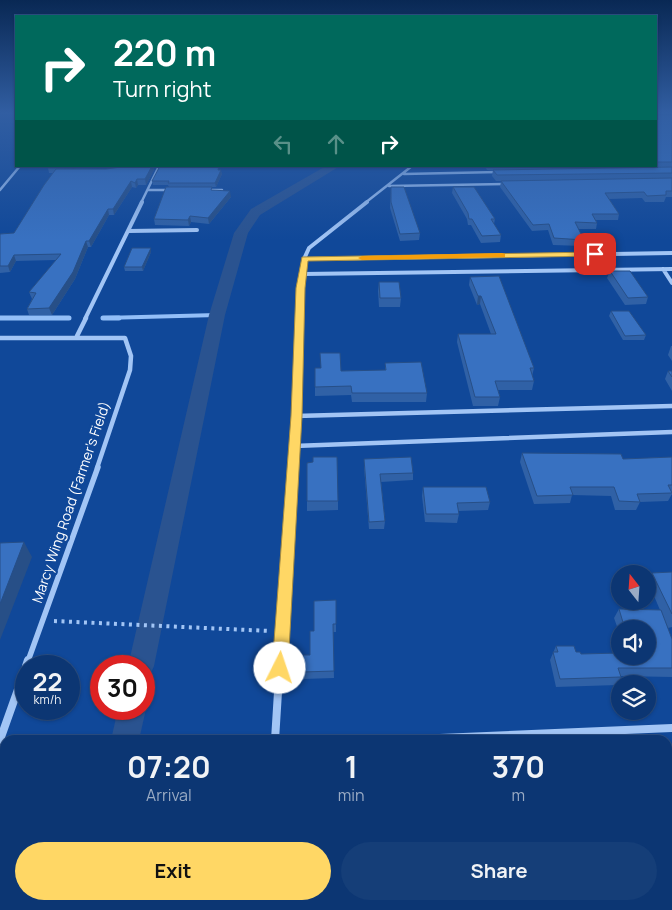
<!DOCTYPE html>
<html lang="en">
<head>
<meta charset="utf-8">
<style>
  body { margin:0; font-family:Manrope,sans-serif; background:#153e78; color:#f1f3f6; height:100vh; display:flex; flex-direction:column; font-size:19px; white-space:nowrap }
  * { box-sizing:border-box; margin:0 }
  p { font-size:16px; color:#9aabc4 }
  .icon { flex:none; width:28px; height:28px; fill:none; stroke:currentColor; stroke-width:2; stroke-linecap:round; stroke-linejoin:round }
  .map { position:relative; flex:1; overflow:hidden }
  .panel { position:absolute; left:0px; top:735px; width:672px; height:175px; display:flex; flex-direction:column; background:#0c3673; border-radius:15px 15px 0 0; box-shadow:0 1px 4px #0004,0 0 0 1px #2c5085 }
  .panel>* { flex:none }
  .top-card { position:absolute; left:15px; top:15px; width:642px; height:152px; border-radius:0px; box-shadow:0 1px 4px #0004,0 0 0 1px #2c5085; background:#00695c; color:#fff; overflow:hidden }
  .needle { width:32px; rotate:343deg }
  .buttons { position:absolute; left:611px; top:565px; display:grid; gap:10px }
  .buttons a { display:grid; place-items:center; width:45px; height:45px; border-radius:50%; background:#0c3673; box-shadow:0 1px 4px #0004,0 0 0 1px #2c5085; font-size:25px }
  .speed { position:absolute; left:15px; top:655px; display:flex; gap:10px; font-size:25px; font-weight:700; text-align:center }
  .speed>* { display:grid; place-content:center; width:65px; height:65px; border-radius:50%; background:#0c3673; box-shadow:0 1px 4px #0004,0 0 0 1px #2c5085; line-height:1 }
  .speed small { font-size:12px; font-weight:400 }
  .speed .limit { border:8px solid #d22; background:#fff; color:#111 }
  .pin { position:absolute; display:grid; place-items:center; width:42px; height:42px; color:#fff; margin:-21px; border-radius:10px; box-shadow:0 2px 8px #0006 }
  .me { position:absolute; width:55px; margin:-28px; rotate:4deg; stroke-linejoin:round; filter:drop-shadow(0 0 4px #0008) }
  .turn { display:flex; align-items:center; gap:18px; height:105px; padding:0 15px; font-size:22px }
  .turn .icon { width:65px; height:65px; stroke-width:2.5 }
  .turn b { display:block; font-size:35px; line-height:42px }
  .lanes { display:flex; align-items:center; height:48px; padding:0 15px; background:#0003; justify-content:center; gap:25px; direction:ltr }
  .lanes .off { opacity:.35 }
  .eta { display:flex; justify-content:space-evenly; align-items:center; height:85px; text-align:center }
  .eta b { font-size:30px; font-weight:700; line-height:35px }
  .action { display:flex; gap:10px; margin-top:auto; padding:10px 15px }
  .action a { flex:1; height:58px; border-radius:30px; background:#ffd765; color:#111; font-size:20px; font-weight:700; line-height:58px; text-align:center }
  .action a+a { background:#153e78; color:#f1f3f6 }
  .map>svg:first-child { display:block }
</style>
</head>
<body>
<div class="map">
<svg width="672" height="910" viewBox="0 0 672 910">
  <rect width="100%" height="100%" fill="#104899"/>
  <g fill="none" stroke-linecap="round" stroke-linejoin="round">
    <path stroke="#93bff8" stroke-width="4" d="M0,318H69
      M103,318L217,315"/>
    <path stroke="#93bff8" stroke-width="5" d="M0,318H69
      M103,318H119"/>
    <path fill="#2a5390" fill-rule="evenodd" d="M326,166H340L260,215L248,233L225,315L154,666L150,675L144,677V666H128L209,315L234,233L251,209Z
      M144,704L146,709L139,740H111L118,709H144Z
      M73,905H107L106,910H72Z"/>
    <path stroke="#a2c5f5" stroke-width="4" stroke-dasharray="3 4.5" stroke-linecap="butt" d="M54,621L270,631"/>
    <path stroke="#a2c5f5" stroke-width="2.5" d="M404,174L498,172
      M389,186L505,184
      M0,190L20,166
      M148,190H170
      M208,190H222
      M141,203L159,166
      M365,203L412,166"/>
    <path stroke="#a2c5f5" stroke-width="4" d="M128,231L197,230
      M304,259L672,253
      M663,269L672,283
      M303,274L672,269
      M85,319L142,202
      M300,319L304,259L309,248L367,202"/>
    <path stroke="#a2c5f5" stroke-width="4.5" d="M77,336L86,318
      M0,338H125L131,356L130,370L97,468
      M296,416L672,406
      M294,446L672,432
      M293,468L300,318"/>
    <path stroke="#a2c5f5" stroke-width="5.5" d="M28,661L98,467
      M280,661L293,467"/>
    <path stroke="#a2c5f5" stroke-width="8" d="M26,666L28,660
      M0,740L26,667
      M275,740L280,660
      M393,740L672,728
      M668,791H672
      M266,905V910"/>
  </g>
  <path fill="#3061a6" d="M656,113H672V115L656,114L657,115H672V197H666L664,202H645L642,198L609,199L619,214L618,220H596L597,223L596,229H578L584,240L582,246L553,245L548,230L532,231L500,187L501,181H536H496L492,176L493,170L549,169L487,170L485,166H656Z
    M122,166H153L154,170L146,185H138L136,188L132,187L114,215H109L91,247H88L75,279L52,315H29L27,309L32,299L29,292L56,260L16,261L10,272L0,273V234L14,233L53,173H49L48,168L106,169L121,167Z
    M220,170L222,174L216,187H169L168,185H153L152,181Z
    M391,187L420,233L419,240L400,241L390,208Z
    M453,187L495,219L494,224L501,235L500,242L481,243L471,225H468L467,219L452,193Z
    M213,190L231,197L209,224L191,222L189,226L155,225L154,219Z
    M151,252L143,271H125L124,267Z
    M610,271L648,297L646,304L625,305L607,278Z
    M470,277L534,368L532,376L534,381L532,390H498L500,397L498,406H473L457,342L458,334H491L480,304L477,305L469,285Z
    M379,282L401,298L400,307H379L378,291Z
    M611,311L646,335L644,340H623L609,316Z
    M671,346H672V361L668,355Z
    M385,363L427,393L426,402H352L351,395L315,396V368L341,371L385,370Z
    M668,371L672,377V391L665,379Z
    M522,453L623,459L672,457V494L668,501L640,502L636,510H615L611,496L572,495L570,503L534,504L520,462Z
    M364,459L413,473V480L381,482L385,521L384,529H369L364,467Z
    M423,487L490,502L488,510L458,511L459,514L457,523L425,522L422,496Z
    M307,501H338V510L307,511Z
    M672,572V627L668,628L664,619L672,639V677L621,676V677L617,685L556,687L550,660L556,646L576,652L581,654L648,656V629H620V635L614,618L619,609L660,610L648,582L652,573Z
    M336,600V632H333L334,678L303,679V672L310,655L314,631Z
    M672,902V910H671L669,904Z
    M415,905H534L535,910H415Z"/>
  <path fill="#274f87" d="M73,166H77L73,173L72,168Z
    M152,166H153L154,170L146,185L145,179Z
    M221,170L222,174L216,187L215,183Z
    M137,179L138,185L136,188L135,183Z
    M131,181L132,187L114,215L113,209Z
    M230,191L231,197L209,224L208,218Z
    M108,209L109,215L91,247L89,241Z
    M190,216L191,222L189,226L188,220Z
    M86,241L88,247L75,279L52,315L49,308Z
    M151,248V252L143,271L142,267Z
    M14,255L16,261L10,272L8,266Z
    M478,296H481L480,304L477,305Z
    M24,542L32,557L0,640V604Z"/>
  <path fill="#3871c1" stroke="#274f87" d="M656,114L657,115H672V162H656Z
    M50,166H73L72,168H48Z
    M122,166H152L145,179H137L135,183L131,181L113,209H108L89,241H86L73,272L49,308L27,309L36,293L29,292L61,254L14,255L8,266H0V234L14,233L44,185L56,169H106L121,167Z
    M160,166H219L218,170H221L215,183H168L169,181H152Z
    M672,167V173L497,175L493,170Z
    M672,178V191H666V195L647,196L644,192L605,193L619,214H592L597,223L575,222L584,240L554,238L549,224L533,225L501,181Z
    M166,187H212L211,190L230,191L208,218L190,216L188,220L154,219Z
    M391,187H404L420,233L400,234L391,202Z
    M453,187H474L495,219H491L501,235L482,236L472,219H469L468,213Z
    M132,248H151L142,267H124Z
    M610,271H630L648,297L628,298Z
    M499,276L534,368H530L534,381H495L500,397H475L458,334H496L481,296H478L470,277Z
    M379,282H399L401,298H380Z
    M611,311H629L646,335L625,336Z
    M320,353H340L341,371L386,370L385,363L421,362L427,393H352L351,386L315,387V368H321Z
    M668,371H672V377Z
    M522,453L621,454L623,459L672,457V485H668L672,493L637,494L640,502L619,501L614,487H570L573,495L537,496Z
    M313,457H337L338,501H307V463L313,462Z
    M411,457L413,473L380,474L385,521L369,522L364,459Z
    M423,487H486L490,502L457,503L459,514H426Z
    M24,542L0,604V543Z
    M672,572V614L652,573Z
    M336,600V624H333L334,671L303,672V655H310V631H314V601Z
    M619,609L661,610L672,639V668H618L621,677L560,679L553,652H558L556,646H574L576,652H580L581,654L620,653V656H648V629H625Z
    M300,905H349V910H300Z
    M418,905H534L535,910H418Z"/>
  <linearGradient id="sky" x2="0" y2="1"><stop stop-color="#092854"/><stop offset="0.47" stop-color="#315ea2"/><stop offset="1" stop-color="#315ea2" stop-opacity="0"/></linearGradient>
  <rect width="672" height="240" fill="url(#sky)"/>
  <path fill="#ffd765" stroke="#a68c42" d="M595,252L597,253V256L308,261L305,288L302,416L288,668L285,673L280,675L275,673L272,668L291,416L296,288L302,257Z"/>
  <path fill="#f59e0b" d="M502,253L505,254V257L362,260L358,258L362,256Z"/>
  <g text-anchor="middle" stroke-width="4.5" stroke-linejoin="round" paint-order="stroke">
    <g font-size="14" fill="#fff" stroke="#104899">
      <text transform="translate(71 502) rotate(-71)" y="5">Marcy Wing Road (Farmer's Field)</text>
    </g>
  </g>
</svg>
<div class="buttons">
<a><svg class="needle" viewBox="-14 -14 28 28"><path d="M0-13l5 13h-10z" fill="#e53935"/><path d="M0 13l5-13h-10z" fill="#9aabc4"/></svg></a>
<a><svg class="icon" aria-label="sound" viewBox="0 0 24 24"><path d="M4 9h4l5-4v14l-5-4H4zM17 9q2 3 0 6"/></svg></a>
<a><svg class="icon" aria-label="layers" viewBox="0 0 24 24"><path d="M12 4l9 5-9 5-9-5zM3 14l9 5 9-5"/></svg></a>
</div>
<div class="speed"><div>22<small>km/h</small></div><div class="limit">30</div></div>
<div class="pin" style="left:595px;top:254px;background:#d93025"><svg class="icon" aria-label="arrive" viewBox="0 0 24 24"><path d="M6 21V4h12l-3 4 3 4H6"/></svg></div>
<svg class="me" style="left:280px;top:668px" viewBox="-20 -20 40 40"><circle r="19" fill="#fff"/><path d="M0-13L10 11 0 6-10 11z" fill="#ffd765"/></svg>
<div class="top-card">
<div class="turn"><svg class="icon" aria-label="right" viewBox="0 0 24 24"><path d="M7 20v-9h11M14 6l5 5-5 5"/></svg><div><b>220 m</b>Turn right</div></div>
<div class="lanes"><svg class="icon off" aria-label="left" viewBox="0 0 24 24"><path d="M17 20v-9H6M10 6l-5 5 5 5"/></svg><svg class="icon off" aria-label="ahead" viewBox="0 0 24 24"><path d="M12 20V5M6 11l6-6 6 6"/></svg><svg class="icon" aria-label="right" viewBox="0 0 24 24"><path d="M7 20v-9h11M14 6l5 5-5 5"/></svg></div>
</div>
<section class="panel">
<div class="eta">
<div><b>07:20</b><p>Arrival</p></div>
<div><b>1</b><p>min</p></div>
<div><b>370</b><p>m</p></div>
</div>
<div class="action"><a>Exit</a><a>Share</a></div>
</section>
</div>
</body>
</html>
